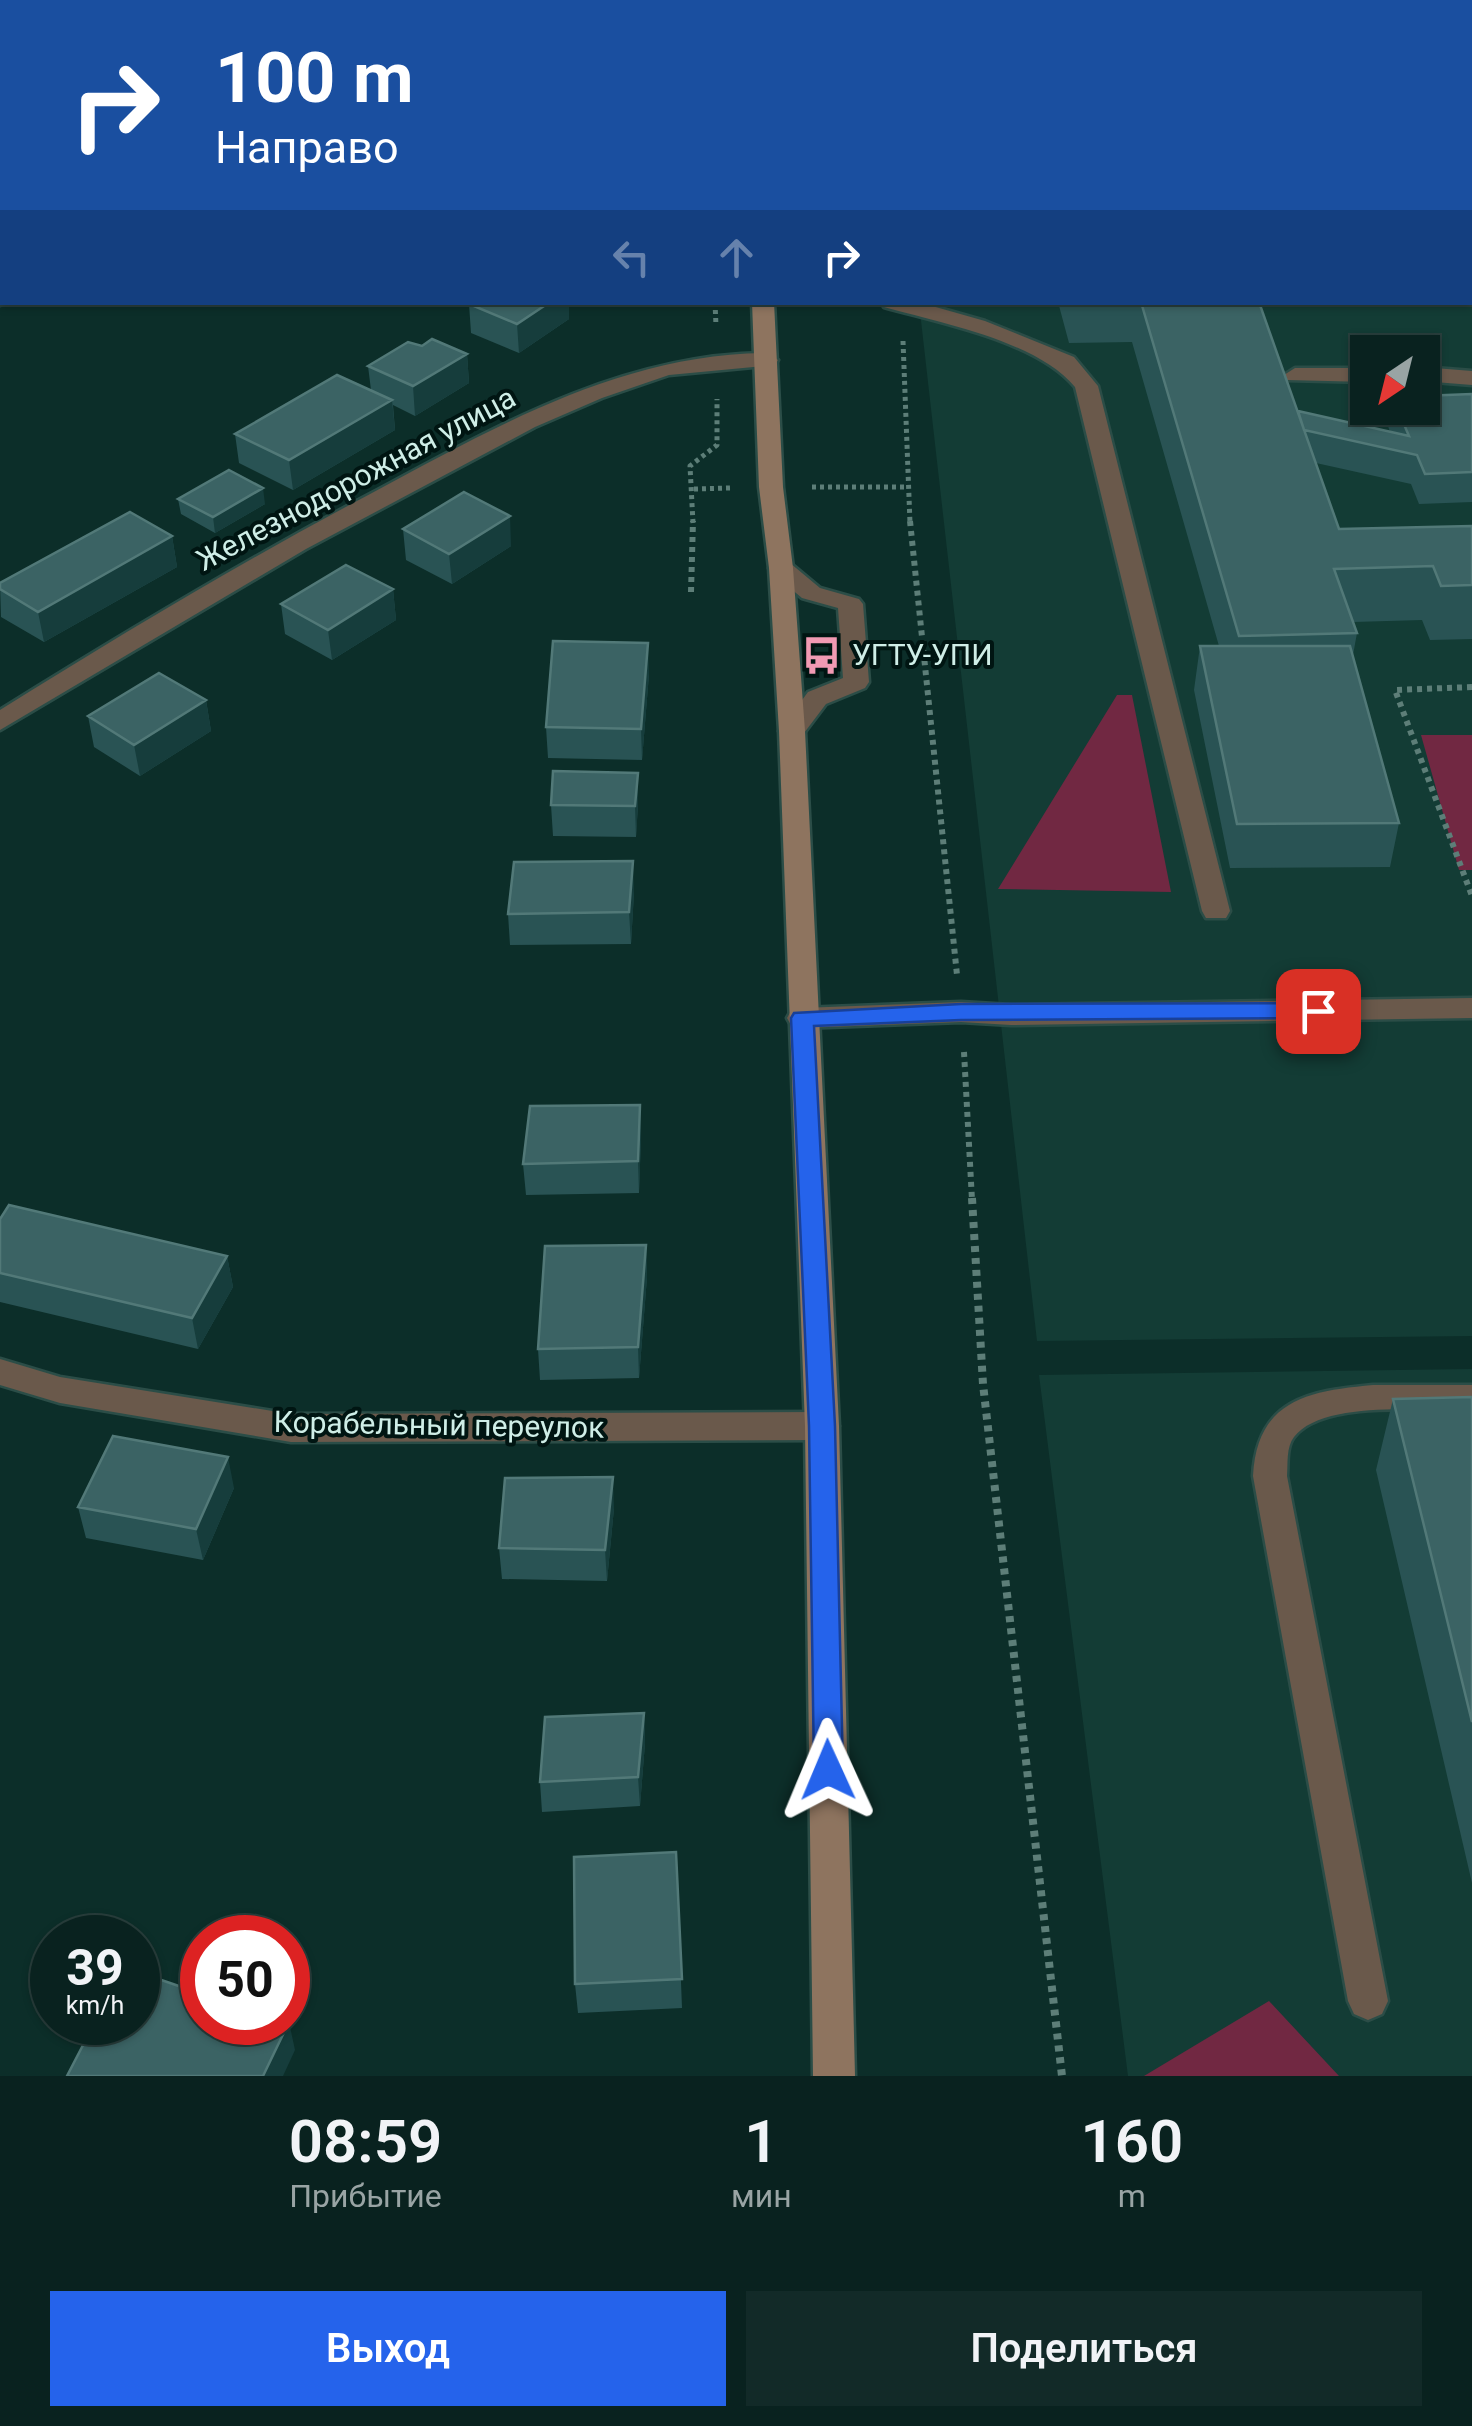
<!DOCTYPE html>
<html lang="ru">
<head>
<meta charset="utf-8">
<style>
  body { margin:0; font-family:Roboto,sans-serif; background:#122a28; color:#f1f3f6; height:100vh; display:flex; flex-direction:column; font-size:38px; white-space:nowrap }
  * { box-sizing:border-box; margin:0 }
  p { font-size:32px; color:#99a4a4 }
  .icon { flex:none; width:55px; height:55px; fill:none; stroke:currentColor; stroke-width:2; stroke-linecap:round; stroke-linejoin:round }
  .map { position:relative; height:2076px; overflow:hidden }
  .details { display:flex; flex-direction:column; background:#09221f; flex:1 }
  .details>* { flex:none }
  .hud { position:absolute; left:0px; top:0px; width:1472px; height:305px; box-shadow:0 2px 8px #0004,0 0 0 2px #293f3d; background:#1a4fa0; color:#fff; overflow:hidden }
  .needle { width:65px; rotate:215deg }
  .tools { position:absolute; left:1350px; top:335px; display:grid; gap:20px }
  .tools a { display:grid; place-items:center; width:90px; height:90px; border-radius:0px; background:#09221f; box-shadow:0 2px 8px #0004,0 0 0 2px #293f3d; font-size:50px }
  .speed { position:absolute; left:30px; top:1915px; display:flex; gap:20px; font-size:50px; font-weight:700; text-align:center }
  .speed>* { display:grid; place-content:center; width:130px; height:130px; border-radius:50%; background:#09221f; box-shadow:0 2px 8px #0004,0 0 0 2px #293f3d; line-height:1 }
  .speed small { font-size:25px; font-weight:400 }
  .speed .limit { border:15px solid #d22; background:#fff; color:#111 }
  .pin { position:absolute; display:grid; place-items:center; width:85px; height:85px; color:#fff; margin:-42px; border-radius:20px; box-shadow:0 5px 15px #0006 }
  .me { position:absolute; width:110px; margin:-55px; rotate:359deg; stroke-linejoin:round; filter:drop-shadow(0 0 8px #0008) }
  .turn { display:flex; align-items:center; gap:35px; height:210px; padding:0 50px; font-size:45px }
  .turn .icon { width:130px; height:130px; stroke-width:2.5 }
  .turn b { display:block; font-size:70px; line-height:85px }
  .lanes { display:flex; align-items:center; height:95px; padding:0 50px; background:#0003; justify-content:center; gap:50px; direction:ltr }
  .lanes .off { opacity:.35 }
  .eta { display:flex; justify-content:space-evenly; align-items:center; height:170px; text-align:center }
  .eta b { font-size:60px; font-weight:600; line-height:70px }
  .button { display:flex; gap:20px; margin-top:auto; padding:20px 50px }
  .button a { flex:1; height:115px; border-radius:0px; background:#2563eb; color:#fff; font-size:40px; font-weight:600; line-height:115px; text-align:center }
  .button a+a { background:#122a28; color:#f1f3f6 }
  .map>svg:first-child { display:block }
</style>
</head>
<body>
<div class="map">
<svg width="1472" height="2076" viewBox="0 0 1472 2076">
  <rect width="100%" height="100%" fill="#0c2e29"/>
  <path fill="#133c35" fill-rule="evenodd" d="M1472,257V1336L1037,1341L919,303L1470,302ZM1368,352H1422V408H1368Z
    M1472,1369V2076H1128L1039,1375Z"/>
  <path fill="#712842" d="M825,0H1472V255L1470,2Z
    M1117,695H1132L1171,892L998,889Z
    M1421,735H1472V870H1459Z
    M1269,2001L1339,2076H1144Z"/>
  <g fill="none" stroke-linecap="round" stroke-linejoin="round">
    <defs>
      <path id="lane" d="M1413,0H1432L1433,2H1414Z
        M1470,58L1472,59V72L1470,71Z
        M881,302H918L985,321L1074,357L1098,386L1230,911L1226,918H1206L1202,911L1075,387C1037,341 941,323 884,307Z
        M1422,367L1472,371V385L1422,381Z
        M1295,368H1368V382L1287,380L1284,375Z
        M781,561L790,563L820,588L859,599L863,604L869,682L865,688L826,704L801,737L792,739L779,731L808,692L843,678L838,608L802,598L772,573L769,568L772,563Z
        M1472,998V1018L1011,1025L961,1022L802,1028L791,1025L787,1018L791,1011L802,1008L961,1002L1011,1005Z
        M1373,1385H1472V1411C1429,1411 1323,1399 1294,1437C1286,1447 1288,1464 1287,1476L1388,2001L1382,2014L1368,2020L1354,2014L1348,2001L1253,1476C1257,1400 1308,1391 1373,1385Z"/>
      <path id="street" d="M767,353L778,360L775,365L669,375L602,398L535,427L306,549L0,730V710C122,634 245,560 372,493C497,426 622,354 767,353Z
        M0,1359L60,1377L291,1414L822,1412L834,1416L839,1426L834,1436L822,1440L291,1442L60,1403L0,1385Z"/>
      <path id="secondary" d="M752,302H774L783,487L793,568L805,731L839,1426L855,2076H813L805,1426L779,731L769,568L759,487Z"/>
    </defs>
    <use href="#lane" stroke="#2b4d47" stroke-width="5"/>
    <use href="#street" stroke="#2b4d47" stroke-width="5"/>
    <use href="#secondary" stroke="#2b4d47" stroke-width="5"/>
    <path stroke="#5d7e78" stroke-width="5" stroke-dasharray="4 4" stroke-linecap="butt" d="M715,302L716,326
      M903,341L910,523
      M812,487H906
      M694,489L730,488
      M693,523L690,466L717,445V399"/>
    <path stroke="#5d7e78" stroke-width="6" stroke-dasharray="5 5" stroke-linecap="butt" d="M910,521L957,975
      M691,592L693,521
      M1472,687L1395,690L1472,896
      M964,1052L972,1200"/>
    <path stroke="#5d7e78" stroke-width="8" stroke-dasharray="6 6" stroke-linecap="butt" d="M972,1198L983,1384L1062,2076"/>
    <use href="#lane" fill="#6a594b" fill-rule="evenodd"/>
    <use href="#street" fill="#6a594b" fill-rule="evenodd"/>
    <use href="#secondary" fill="#8e745f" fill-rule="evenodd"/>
  </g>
  <path fill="#295354" d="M1470,143L1472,146V277H1470Z
    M472,302H569V319L519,353L471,333L469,304Z
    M1058,302H1259L1298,411L1390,432L1388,426L1391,408H1422L1472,394V502L1419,504L1411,484L1316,463L1339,529L1472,526V639L1430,640L1422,620L1353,622L1357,633L1353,655L1399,823L1390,867L1230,868L1194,690L1200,646H1219L1132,342L1069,343Z
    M422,346L467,354L469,383L415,416L393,405L395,430L293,490L239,463L235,434L371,390L368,366Z
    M178,499L265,504L215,533L181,514Z
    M403,529L511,546L452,584L406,560Z
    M172,536L177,567L44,642L1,617L0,583Z
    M393,589L396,620L332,660L285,634L281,604Z
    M649,674L642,760L548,758L546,727Z
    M206,700L211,731L140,776L94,747L88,716Z
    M638,804L636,837L553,836L551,805Z
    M634,892L631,944L510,945L508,914Z
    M641,1137L639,1193L526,1195L523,1164Z
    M0,1219L227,1256L233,1287L198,1349L0,1302Z
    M646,1245L647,1277L639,1378L540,1380L538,1349Z
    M1472,1397V1883L1376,1470L1393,1399Z
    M234,1488L203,1560L86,1538L78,1507Z
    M614,1508L607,1581L502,1579L499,1548Z
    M644,1713L645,1743L640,1806L542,1812L540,1782Z
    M676,1852L682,2008L578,2013L575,1984Z"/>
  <path fill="#163d3c" d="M2,275V302H11L0,308V276Z
    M550,302H569V319L519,353L517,324Z
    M467,354L469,383L415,416L413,386Z
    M392,400L395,430L293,490L289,460Z
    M263,488L265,504L215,533L213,517Z
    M510,516L511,546L452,584L449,554Z
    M172,536L177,567L44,642L38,612Z
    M393,589L396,620L332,660L328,630Z
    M648,643L649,674L642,760L641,729Z
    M206,700L211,731L140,776L134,745Z
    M638,773V804L636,837L635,806Z
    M633,861L634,892L631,944L629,912Z
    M640,1105L641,1137L639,1193L638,1161Z
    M646,1245L647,1277L639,1378L638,1347Z
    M227,1256L233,1287L198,1349L192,1318Z
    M228,1457L234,1488L203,1560L196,1529Z
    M613,1477L614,1508L607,1581L605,1550Z
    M644,1713L645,1743L640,1806L638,1777Z
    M289,2022L295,2050L283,2076H263Z"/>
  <path fill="#3b6364" stroke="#527978" stroke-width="2.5" d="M535,0H643L642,2H531Z
    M1088,0H1375L1377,2H1090Z
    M1470,143L1472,146V236H1470Z
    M2,239V275L0,276V240Z
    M472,302H550L517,324L469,304Z
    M1141,302H1259L1339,529L1472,526V585L1441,586L1433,566L1334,569L1357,633L1239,636Z
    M432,339L467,354L413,386L368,366L408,342L422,346Z
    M337,375L392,400L289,460L235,434Z
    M1472,394V472L1425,474L1417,455L1304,430L1298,411L1409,436L1397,408H1422V396Z
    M229,470L263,488L213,517L178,499Z
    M464,492L510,516L449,554L403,529Z
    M130,512L172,536L38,612L0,589V583Z
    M346,565L393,589L328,630L281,604Z
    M553,641L648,643L641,729L546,727Z
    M1200,646H1350L1399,823L1237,824Z
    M159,673L206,700L134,745L88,716Z
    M553,771L638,773L635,806L551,805Z
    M633,861L629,912L508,914L514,862Z
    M640,1105L638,1161L523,1164L530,1106Z
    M9,1205L227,1256L192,1318L0,1273V1219Z
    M646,1245L638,1347L538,1349L545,1246Z
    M1472,1397V1722L1393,1399Z
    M113,1436L228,1457L196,1529L78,1507Z
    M613,1477L605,1550L499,1548L505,1478Z
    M644,1713L638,1777L540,1782L545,1717Z
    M676,1852L682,1979L575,1984L574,1857Z
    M138,1972L202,1994V2022H289L263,2076H67L95,2022H138Z"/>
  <path fill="#2563eb" stroke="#184099" stroke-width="2.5" d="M1318,1003L1330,1011L1318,1018L961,1020L814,1026L835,1426L843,1770L839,1779L828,1783L818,1779L814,1770L809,1426L791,1018L794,1013L961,1004Z"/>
  <defs>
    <symbol id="bus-bare" viewBox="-9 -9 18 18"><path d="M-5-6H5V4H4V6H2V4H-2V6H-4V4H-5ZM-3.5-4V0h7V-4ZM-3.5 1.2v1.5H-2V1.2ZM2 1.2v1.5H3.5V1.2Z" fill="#f19ab3" stroke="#001512" stroke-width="2.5" paint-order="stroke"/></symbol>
  </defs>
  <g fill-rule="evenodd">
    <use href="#bus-bare" x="794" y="628" width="55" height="55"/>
  </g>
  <g text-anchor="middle" stroke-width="8" stroke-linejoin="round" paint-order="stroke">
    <g font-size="30" fill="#cfeee7" stroke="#001512">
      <text transform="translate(356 479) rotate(-28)" y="10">Железнодорожная улица</text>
      <text transform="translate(439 1425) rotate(1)" y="10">Корабельный переулок</text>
    </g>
    <g font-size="30" fill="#cfeee7" stroke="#001512" text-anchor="start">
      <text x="852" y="665">УГТУ-УПИ</text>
    </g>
  </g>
</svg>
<div class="tools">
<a><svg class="needle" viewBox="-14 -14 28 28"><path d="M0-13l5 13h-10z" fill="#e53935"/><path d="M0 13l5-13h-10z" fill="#99a4a4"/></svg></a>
</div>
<div class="speed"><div>39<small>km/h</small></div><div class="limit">50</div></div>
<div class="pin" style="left:1318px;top:1011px;background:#d93025"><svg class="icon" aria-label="arrive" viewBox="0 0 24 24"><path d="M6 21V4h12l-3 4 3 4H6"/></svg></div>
<svg class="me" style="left:828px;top:1770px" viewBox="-20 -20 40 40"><path d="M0-17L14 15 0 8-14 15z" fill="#2563eb" stroke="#fff" stroke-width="4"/></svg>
<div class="hud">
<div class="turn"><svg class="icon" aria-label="right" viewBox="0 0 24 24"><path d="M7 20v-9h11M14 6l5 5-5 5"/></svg><div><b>100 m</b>Направо</div></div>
<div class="lanes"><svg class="icon off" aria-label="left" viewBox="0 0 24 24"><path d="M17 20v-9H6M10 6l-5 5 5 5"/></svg><svg class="icon off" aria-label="ahead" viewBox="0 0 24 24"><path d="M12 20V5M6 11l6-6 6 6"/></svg><svg class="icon" aria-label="right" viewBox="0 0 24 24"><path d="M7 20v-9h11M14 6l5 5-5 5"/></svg></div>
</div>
</div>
<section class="details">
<div class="eta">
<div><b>08:59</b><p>Прибытие</p></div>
<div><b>1</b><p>мин</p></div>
<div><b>160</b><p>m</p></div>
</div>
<div class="button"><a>Выход</a><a>Поделиться</a></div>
</section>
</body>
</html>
